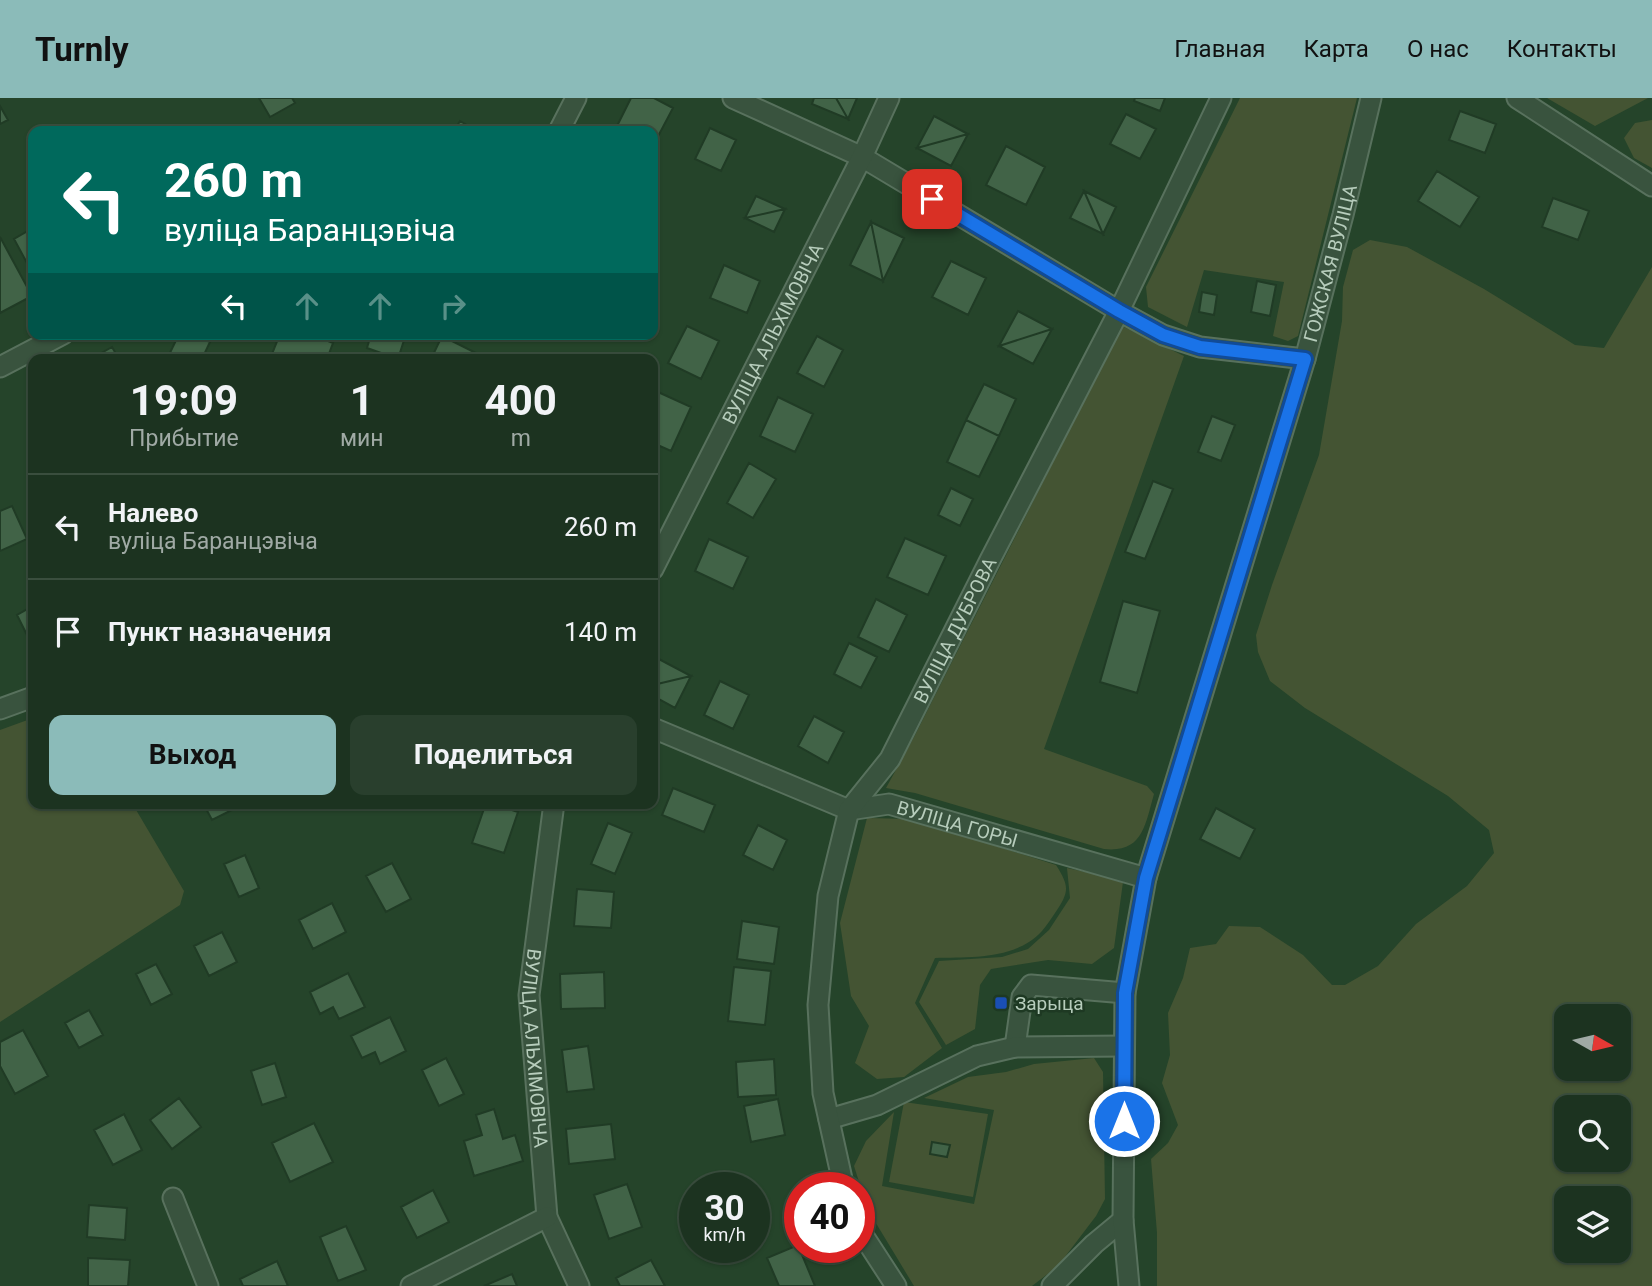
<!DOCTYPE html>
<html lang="ru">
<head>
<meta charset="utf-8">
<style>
  body { margin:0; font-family:Roboto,sans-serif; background:#293f2d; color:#f1f3f6; height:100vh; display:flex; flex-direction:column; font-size:26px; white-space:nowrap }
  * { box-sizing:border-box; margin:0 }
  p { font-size:23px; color:#a0aaa5 }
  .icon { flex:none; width:38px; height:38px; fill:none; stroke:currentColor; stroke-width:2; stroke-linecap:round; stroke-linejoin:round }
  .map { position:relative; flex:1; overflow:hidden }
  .details { position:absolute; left:28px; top:256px; width:630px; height:455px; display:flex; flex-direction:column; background:#1c3320; border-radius:14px; box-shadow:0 2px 5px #0004,0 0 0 2px #3a4e3e }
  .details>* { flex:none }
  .banner { position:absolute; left:28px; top:28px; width:630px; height:214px; border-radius:14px; box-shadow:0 2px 5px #0004,0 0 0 2px #3a4e3e; background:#00695c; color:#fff; overflow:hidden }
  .needle { width:46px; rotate:98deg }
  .tools { position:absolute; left:1554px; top:906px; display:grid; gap:14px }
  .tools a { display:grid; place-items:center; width:77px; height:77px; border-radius:14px; background:#1c3320; box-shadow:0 2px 5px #0004,0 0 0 2px #3a4e3e; font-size:35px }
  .speed { position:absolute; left:679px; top:1074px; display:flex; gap:14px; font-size:35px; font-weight:700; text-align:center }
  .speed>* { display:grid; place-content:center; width:91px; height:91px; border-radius:50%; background:#1c3320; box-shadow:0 2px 5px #0004,0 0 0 2px #3a4e3e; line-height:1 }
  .speed small { font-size:18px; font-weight:400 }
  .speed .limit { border:10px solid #d22; background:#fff; color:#111 }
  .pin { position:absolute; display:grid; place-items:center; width:60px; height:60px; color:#fff; margin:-30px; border-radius:14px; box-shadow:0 4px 10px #0006 }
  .me { position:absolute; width:77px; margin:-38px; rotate:0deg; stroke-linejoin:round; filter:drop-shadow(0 0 5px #0008) }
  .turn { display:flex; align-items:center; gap:24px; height:147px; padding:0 21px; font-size:32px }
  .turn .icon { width:91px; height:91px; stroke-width:2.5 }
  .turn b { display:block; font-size:49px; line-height:60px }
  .lanes { display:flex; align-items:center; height:66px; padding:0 21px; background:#0003; justify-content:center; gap:35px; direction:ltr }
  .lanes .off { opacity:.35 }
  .eta { display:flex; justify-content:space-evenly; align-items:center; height:119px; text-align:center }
  .eta b { font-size:42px; font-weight:700; line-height:49px }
  .primary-button { display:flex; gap:14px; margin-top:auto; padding:14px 21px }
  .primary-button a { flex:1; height:80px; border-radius:14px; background:#8bbbb9; color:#111; font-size:28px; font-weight:700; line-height:80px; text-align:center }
  .primary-button a+a { background:#293f2d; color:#f1f3f6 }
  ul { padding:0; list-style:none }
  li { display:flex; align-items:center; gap:21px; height:105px; padding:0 21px; border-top:2px solid #3a4e3e }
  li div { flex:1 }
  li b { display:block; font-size:26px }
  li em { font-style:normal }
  header { display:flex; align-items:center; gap:42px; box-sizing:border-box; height:98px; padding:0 35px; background:#8bbbb9; color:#111 }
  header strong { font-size:33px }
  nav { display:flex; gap:38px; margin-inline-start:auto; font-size:24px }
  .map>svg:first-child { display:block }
</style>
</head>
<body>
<header>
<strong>Turnly</strong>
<nav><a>Главная</a><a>Карта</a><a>О нас</a><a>Контакты</a></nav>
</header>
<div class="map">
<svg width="1652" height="1188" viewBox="0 0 1652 1188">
  <rect width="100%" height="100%" fill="#25442a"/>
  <path fill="#445433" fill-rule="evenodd" d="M1240,0H1357L1298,238L1288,243L1273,238L1284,184L1204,172L1187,229L1148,209L1146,189Z
    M1547,0H1648L1595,28Z
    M1652,22V70L1634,60L1624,40L1635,25Z
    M1370,142L1407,149L1484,191L1575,247L1604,250L1652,169V1188H1157V1135L1151,1061L1168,1045L1178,1027L1162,985L1170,957L1168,915L1183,880L1190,850L1216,846L1229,828L1260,829L1303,857L1332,887H1345L1378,868L1416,826L1467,788L1494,755L1489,732L1448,698L1305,610L1270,583L1258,554L1256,537L1272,487L1319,357L1342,223L1343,189L1353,152ZM1566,919H1619V971H1566ZM1566,1010H1619V1062H1566ZM1566,1101H1619V1153H1566Z
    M1122,228L1184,258L1044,651L1147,688L1154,696C1145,727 1143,755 1104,751L915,695L886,690L914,639Z
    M33,620V705H132L184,793L180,807L0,924V632Z
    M867,720L911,721L1056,767C1070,789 1069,794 1055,815C1051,821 1047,827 1042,833C1015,862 972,859 935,860L915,905L942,950L904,979L877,981L855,965L869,928L851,898L840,825Z
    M1067,770L1113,780L1123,784L1114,850L1092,866L1048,862L991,871L980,887L975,931L946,947L919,904L939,863L1002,859L1028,851L1049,832L1070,800Z
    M1094,960L1103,974L1105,1101L1096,1118L1058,1168L1032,1188H914L868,1112L854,1068L866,1043L894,1014L882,1088L974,1106L994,1012L924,1000L968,979L1006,974L1034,966Z
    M904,1004L988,1016L973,1099L889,1084Z"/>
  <path fill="#416347" stroke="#203b25" stroke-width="2" d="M259,0H292L295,5L270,19Z
    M631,0H654L673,10L654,46H653V33H628L617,28Z
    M814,0H836L848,21L812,6Z
    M836,0H857L848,21Z
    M1135,0H1165L1160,13L1134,3Z
    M0,8L8,22L0,26Z
    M1460,13L1496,26L1485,55L1449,42Z
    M1126,16L1156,31L1140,61L1110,46Z
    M934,18L968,36L917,50Z
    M460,23L477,33H454Z
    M710,30L736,42L721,73L695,61Z
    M968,36L951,68L917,50Z
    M1006,48L1045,69L1026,107L986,87Z
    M1437,73L1479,99L1460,129L1418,103Z
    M1084,93L1103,136L1070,120Z
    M1084,93L1116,109L1103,136Z
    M756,98L785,111L745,120Z
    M1553,100L1589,113L1578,142L1542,129Z
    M785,111L774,134L745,120Z
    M871,124L883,183L850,167Z
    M871,124L904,140L883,183Z
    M33,130V176L14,141Z
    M0,139L32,198L0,215Z
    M951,163L986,180L968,217L932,199Z
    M724,167L760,183L747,215L710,200Z
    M1257,183L1276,187L1270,218L1251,214Z
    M1202,194L1217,197L1214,217L1199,214Z
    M1018,213L1052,231L999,248Z
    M687,228L719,243L701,281L668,265Z
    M1052,231L1033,266L999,248Z
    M179,236H193L210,244L202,261H167Z
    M280,236H311L333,245L327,261H270Z
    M371,236H406L398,261L367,250Z
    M442,238L480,257L478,261H431Z
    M817,238L843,252L824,289L797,275Z
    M112,249L119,261H91Z
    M984,286L1016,301L999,338L966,322Z
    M658,294L691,309L671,353L653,345V305Z
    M778,299L813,316L795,354L760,338Z
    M1212,318L1235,327L1221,363L1198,354Z
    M966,322L999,338L979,379L947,364Z
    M749,365L776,381L753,420L727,405Z
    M1153,383L1173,391L1145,461L1125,454Z
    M951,390L973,401L960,428L938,417Z
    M12,408L27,441L0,453V413Z
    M905,440L946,458L928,497L887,479Z
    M709,441L748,459L733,491L695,473Z
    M876,501L907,517L889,554L858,539Z
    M1123,503L1160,513L1137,595L1100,584Z
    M33,508V549L17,517Z
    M849,545L877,559L861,590L834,576Z
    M655,559L691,578L653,587V563Z
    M691,578L675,610L653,598V587Z
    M720,583L749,597L733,631L704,617Z
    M814,618L844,634L828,665L798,648Z
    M673,690L715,707L704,734L662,717Z
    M203,705H241L242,707L212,722Z
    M486,705H491L518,714L504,755L472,745Z
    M1216,710L1255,731L1240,761L1200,741Z
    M608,725L632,735L615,776L591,766Z
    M758,727L787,742L773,772L743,757Z
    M245,757L259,790L239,799L224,766Z
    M392,765L411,801L386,814L366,778Z
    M577,791L614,794L611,830L574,828Z
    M332,805L346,834L313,851L299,822Z
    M742,823L779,829L774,866L737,861Z
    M222,834L237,864L209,878L194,848Z
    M156,866L172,896L151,907L136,876Z
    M734,869L771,873L765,927L728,923Z
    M604,874L605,910L561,911L560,876Z
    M348,875L365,909L339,921L333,909L320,916L310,894Z
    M89,912L103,937L79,950L65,925Z
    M390,919L406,953L380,966L375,954L362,960L351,938Z
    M23,932L48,978L15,996L0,968V944Z
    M588,948L594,991L567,994L562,952Z
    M446,960L464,996L439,1008L422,972Z
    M774,961L776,997L738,999L736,964Z
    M275,965L286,999L262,1007L251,973Z
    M179,1000L201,1029L172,1051L150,1022Z
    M778,1001L785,1037L751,1044L744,1008Z
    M494,1011L503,1041L515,1037L523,1063L474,1078L464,1043L482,1037L476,1017Z
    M124,1016L142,1052L113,1067L94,1032Z
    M314,1025L333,1064L290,1084L272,1045Z
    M611,1026L615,1061L569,1066L566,1031Z
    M932,1044L950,1047L947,1059L930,1056Z
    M627,1086L642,1129L609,1141L594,1097Z
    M433,1092L449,1124L417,1140L401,1109Z
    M89,1107L127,1110L125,1142L87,1139Z
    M346,1128L366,1172L338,1183L320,1139Z
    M798,1147L815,1188H779L767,1160Z
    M88,1160L130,1162L128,1188H88Z
    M651,1162L665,1188H620L616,1180Z
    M277,1163L288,1188H243L240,1181Z
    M512,1176L517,1188H484Z"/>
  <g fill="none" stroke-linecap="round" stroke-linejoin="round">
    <defs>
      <g id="minor">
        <path d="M733,0L862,59L1119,213L1163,237L1200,249L1305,261"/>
        <path d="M1517,0L1652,88"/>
        <path d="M559,33L576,0"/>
        <path d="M0,269L63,236"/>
        <path id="s1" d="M653,471L862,59L889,0"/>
        <path d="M0,611L33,599"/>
        <path id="s2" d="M653,630L849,712L889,706L1146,780"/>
        <path id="s3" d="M554,705L529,897L547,1119L579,1188"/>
        <path d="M1015,949L1022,899L1031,887L1125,895"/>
        <path d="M829,1021L877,1007L977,958L1015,949L1124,948"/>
        <path id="s4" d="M844,1090L823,995L818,907L828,798L849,712L890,661L990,462L1119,213L1221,0"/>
        <path d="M173,1100L208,1188"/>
        <path d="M859,1131L896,1188"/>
        <path d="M411,1188L547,1119"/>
        <path d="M1052,1188L1094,1146L1123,1122"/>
        <path id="s5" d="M1129,1188L1123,1122L1125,895L1146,780L1305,261L1343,117L1371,0"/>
      </g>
    </defs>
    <use href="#minor" stroke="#58715d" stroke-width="23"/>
    <use href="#minor" stroke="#39533e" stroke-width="19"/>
  </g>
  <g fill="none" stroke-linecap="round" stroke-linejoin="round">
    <defs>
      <path id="route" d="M932,101L1119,213L1163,237L1200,249L1305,261L1146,780L1125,895L1124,1023"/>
    </defs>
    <use href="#route" stroke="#114b97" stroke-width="18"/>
    <use href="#route" stroke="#1a73e8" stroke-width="12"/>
  </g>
  <rect fill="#1a4fb4" stroke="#1e3923" stroke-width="2.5" x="994" y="898" width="14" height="14" rx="3.5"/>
  <g text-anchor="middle" stroke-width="5" stroke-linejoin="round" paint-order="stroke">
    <g font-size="19" fill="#b7cdbc" stroke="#1e3923">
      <text dy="7" stroke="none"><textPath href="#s5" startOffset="1052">ГОЖСКАЯ ВУЛІЦА</textPath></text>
      <text dy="7" stroke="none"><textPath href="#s1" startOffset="264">ВУЛІЦА АЛЬХІМОВІЧА</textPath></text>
      <text dy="7" stroke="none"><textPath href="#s4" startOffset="593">ВУЛІЦА ДУБРОВА</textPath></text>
      <text dy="7" stroke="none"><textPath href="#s2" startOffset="324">ВУЛІЦА ГОРЫ</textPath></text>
      <text dy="7" stroke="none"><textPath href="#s3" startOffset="247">ВУЛІЦА АЛЬХІМОВІЧА</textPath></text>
    </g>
    <g font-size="19" fill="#b7cdbc" stroke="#1e3923" text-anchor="start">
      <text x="1015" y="912">Зарыца</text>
    </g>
  </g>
</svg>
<div class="tools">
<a><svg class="needle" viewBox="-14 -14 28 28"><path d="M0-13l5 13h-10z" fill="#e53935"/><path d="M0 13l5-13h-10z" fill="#a0aaa5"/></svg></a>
<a><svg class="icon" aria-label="search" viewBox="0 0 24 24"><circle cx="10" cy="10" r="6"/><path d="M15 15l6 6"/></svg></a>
<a><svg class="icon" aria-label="layers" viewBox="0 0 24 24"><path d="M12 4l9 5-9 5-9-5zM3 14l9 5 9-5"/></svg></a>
</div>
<div class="speed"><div>30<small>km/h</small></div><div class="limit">40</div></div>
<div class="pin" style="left:932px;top:101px;background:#d93025"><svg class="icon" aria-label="arrive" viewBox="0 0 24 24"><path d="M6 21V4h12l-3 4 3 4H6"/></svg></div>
<svg class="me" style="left:1124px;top:1023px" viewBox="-20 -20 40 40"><circle r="17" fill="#1a73e8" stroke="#fff" stroke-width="3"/><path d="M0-11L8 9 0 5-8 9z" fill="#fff"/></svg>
<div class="banner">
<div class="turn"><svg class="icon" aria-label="left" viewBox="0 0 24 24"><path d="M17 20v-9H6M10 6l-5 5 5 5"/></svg><div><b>260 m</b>вуліца Баранцэвіча</div></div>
<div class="lanes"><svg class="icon" aria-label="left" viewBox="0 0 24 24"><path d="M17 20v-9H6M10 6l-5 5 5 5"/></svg><svg class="icon off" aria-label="ahead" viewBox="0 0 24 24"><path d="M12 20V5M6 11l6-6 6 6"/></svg><svg class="icon off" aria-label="ahead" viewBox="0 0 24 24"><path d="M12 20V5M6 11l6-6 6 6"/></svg><svg class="icon off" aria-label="right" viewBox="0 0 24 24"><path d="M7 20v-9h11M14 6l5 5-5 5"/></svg></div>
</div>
<section class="details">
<div class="eta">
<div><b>19:09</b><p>Прибытие</p></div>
<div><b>1</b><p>мин</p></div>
<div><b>400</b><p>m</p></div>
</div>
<ul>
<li><svg class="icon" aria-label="left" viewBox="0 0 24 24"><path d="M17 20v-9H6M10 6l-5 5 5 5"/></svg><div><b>Налево</b><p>вуліца Баранцэвіча</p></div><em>260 m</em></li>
<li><svg class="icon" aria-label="arrive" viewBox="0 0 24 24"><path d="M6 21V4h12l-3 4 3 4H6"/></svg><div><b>Пункт назначения</b></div><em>140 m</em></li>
</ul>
<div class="primary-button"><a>Выход</a><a>Поделиться</a></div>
</section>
</div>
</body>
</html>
